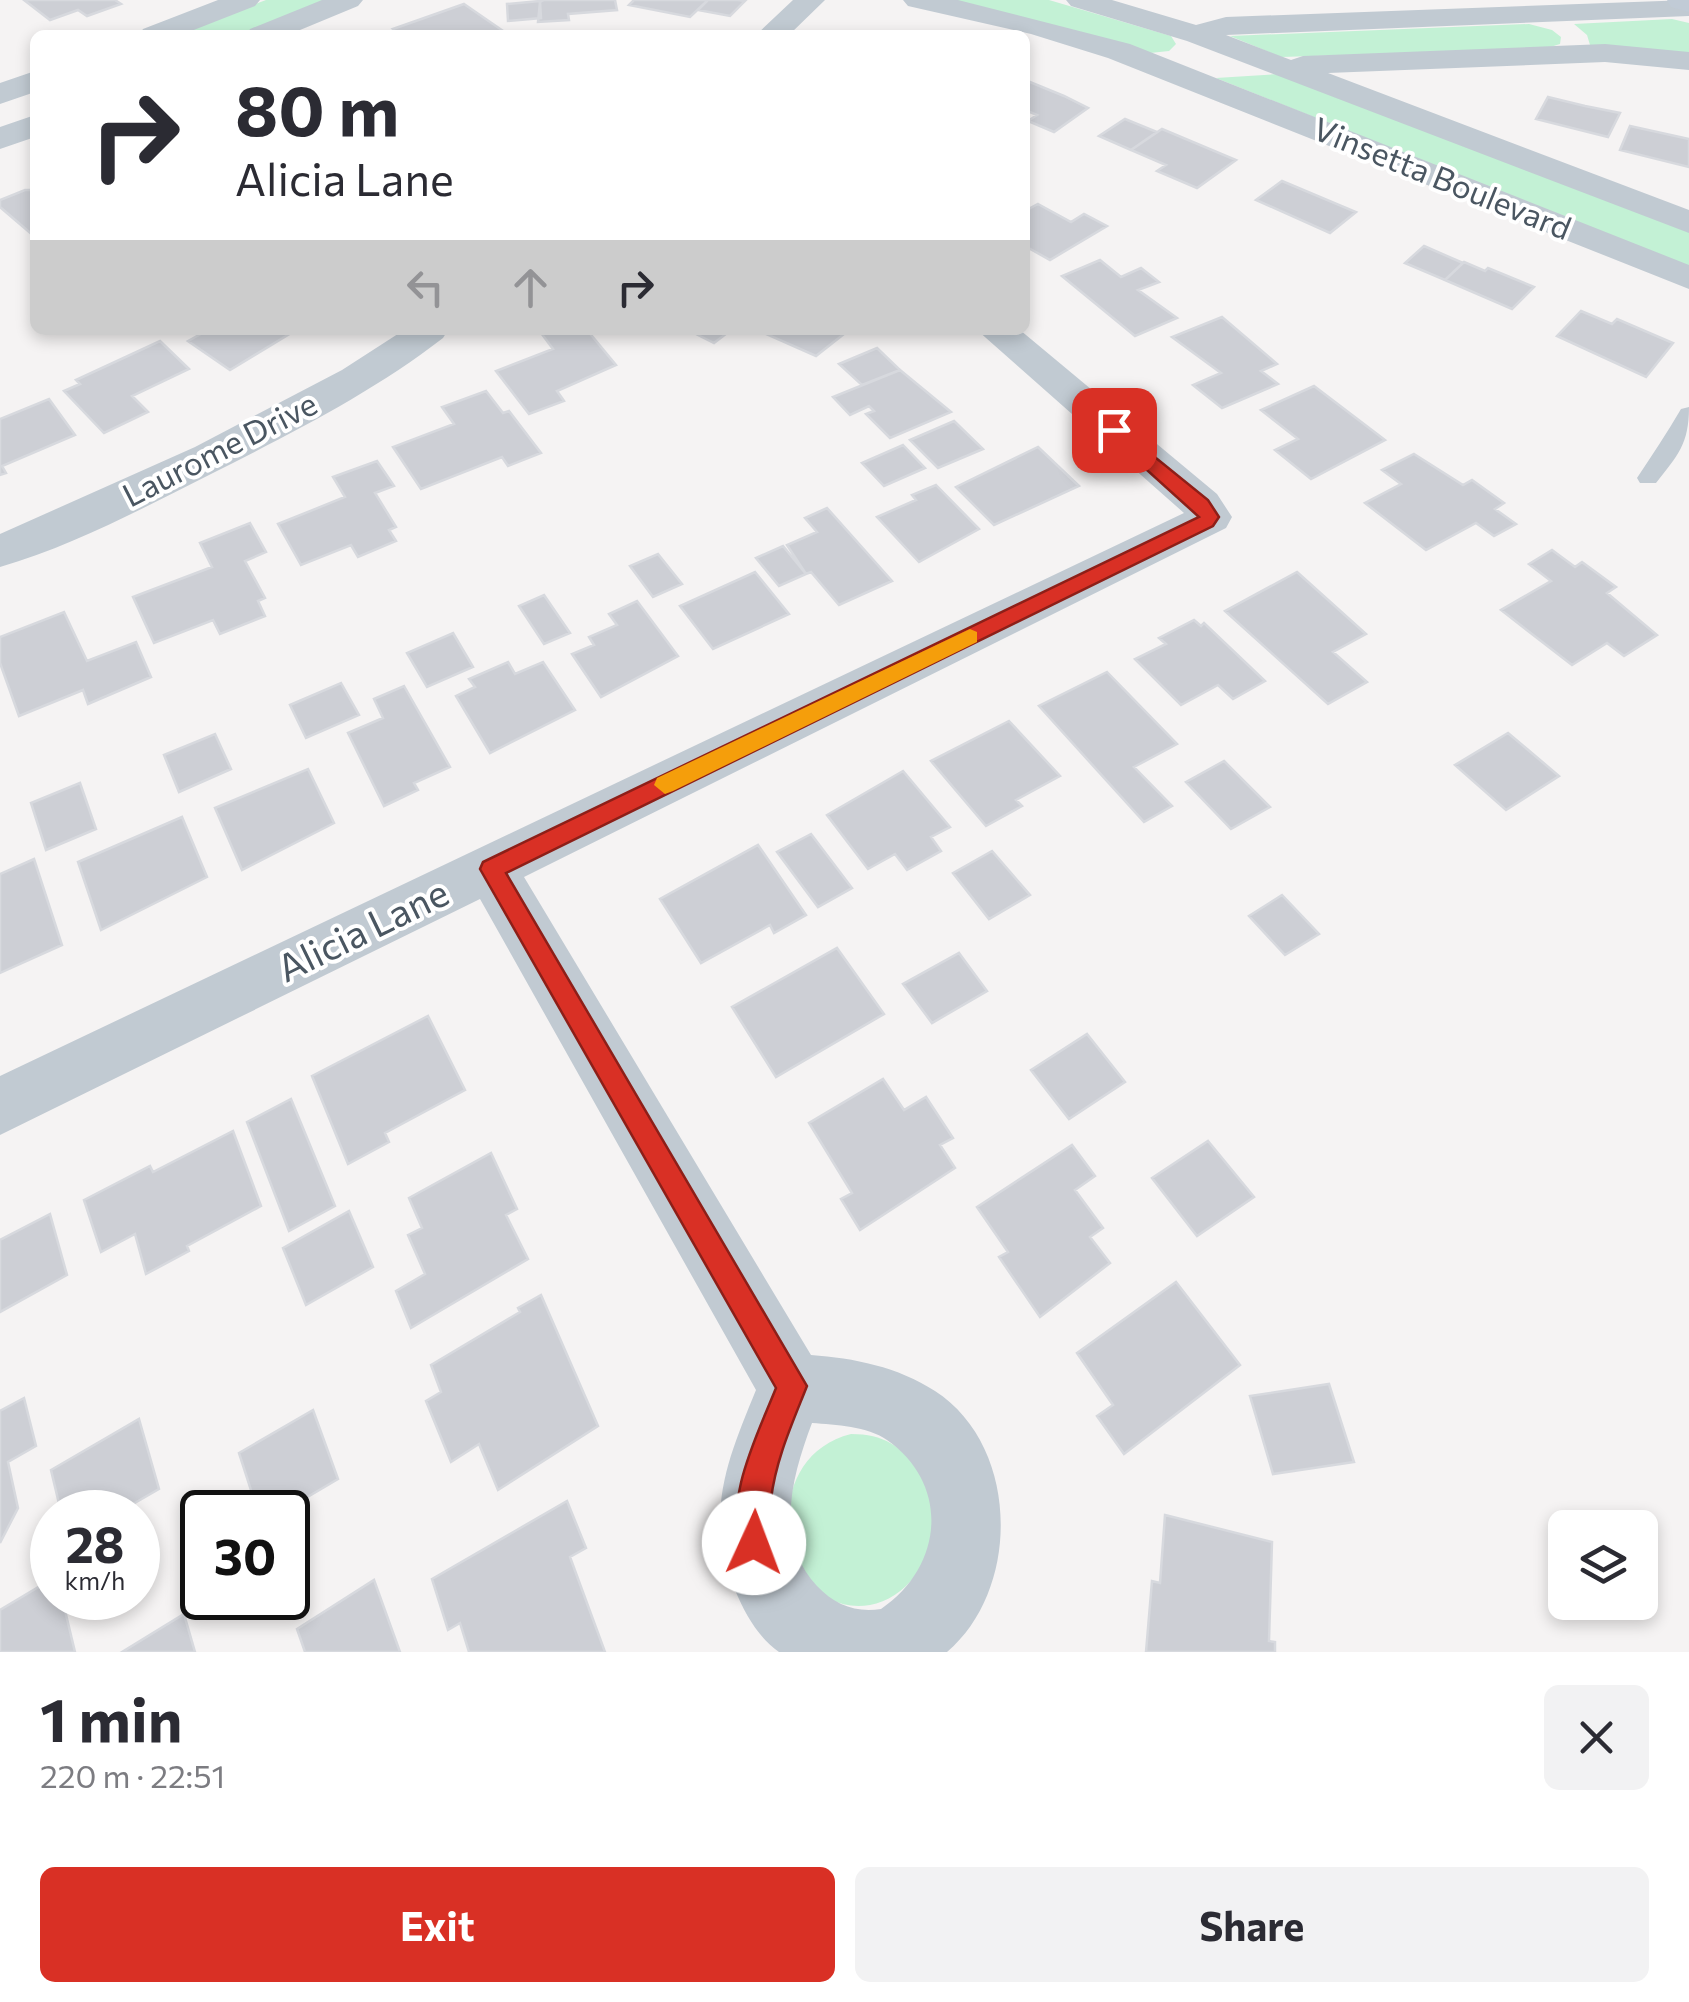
<!DOCTYPE html>
<html lang="en">
<head>
<meta charset="utf-8">
<style>
  body { margin:0; font-family:Commissioner,sans-serif; background:#f2f2f3; color:#2b2b33; height:100vh; display:flex; flex-direction:column; font-size:38px; white-space:nowrap }
  * { box-sizing:border-box; margin:0 }
  p { font-size:32px; color:#7c7c81 }
  .icon { flex:none; width:55px; height:55px; fill:none; stroke:currentColor; stroke-width:2; stroke-linecap:round; stroke-linejoin:round }
  .map { position:relative; height:1652px; overflow:hidden }
  .panel { display:flex; flex-direction:column; background:#fff; flex:1 }
  .panel>* { flex:none }
  .banner { position:absolute; left:30px; top:30px; width:1000px; height:305px; border-radius:15px; box-shadow:0 5px 15px #0003; background:#fff; color:#2b2b33; overflow:hidden }
  .fabs { position:absolute; left:1548px; top:1510px; display:grid; gap:20px }
  .fabs a { display:grid; place-items:center; width:110px; height:110px; border-radius:15px; background:#fff; box-shadow:0 5px 15px #0003; font-size:50px }
  .speed { position:absolute; left:30px; top:1490px; display:flex; gap:20px; font-size:50px; font-weight:700; text-align:center }
  .speed>* { display:grid; place-content:center; width:130px; height:130px; border-radius:50%; background:#fff; box-shadow:0 5px 15px #0003; line-height:1 }
  .speed small { font-size:25px; font-weight:400 }
  .speed .limit { border:5px solid #111; border-radius:15px; background:#fff; color:#111 }
  .pin { position:absolute; display:grid; place-items:center; width:85px; height:85px; color:#fff; margin:-42px; border-radius:20px; box-shadow:0 5px 15px #0006 }
  .me { position:absolute; width:110px; margin:-55px; rotate:2deg; stroke-linejoin:round; filter:drop-shadow(0 0 8px #0008) }
  .turn { display:flex; align-items:center; gap:35px; height:210px; padding:0 40px; font-size:45px }
  .turn .icon { width:130px; height:130px; stroke-width:2.5 }
  .turn b { display:block; font-size:70px; line-height:85px }
  .lanes { display:flex; align-items:center; height:95px; padding:0 40px; background:#0003; justify-content:center; gap:50px; direction:ltr }
  .lanes .off { opacity:.35 }
  .round { display:grid; place-items:center; flex:none; width:105px; height:105px; border-radius:15px; background:#f2f2f3 }
  .headline { display:flex; align-items:center; justify-content:space-between; height:170px; padding:0 40px }
  h1 { font-size:60px; font-weight:700; line-height:75px }
  .button { display:flex; gap:20px; margin-top:auto; padding:20px 40px }
  .button a { flex:1; height:115px; border-radius:15px; background:#d93025; color:#fff; font-size:40px; font-weight:700; line-height:115px; text-align:center }
  .button a+a { background:#f2f2f3; color:#2b2b33 }
  .map>svg:first-child { display:block }
</style>
</head>
<body>
<div class="map">
<svg width="1689" height="1652" viewBox="0 0 1689 1652">
  <rect width="100%" height="100%" fill="#f5f3f3"/>
  <path fill="#c3f1d5" d="M266,0H330L242,35H175Z
    M943,0H1049L1171,36L1176,44L1169,51L1150,53Z
    M1672,19L1689,23V54L1590,45L1587,35L1574,24Z
    M1529,24L1552,30L1561,37L1560,44L1544,49L1281,57L1230,36Z
    M1278,74L1689,232V267L1216,78Z
    M851,1434C884,1434 901,1446 920,1472C924,1478 931,1485 933,1491C949,1535 916,1597 870,1605C781,1620 751,1459 851,1434Z"/>
  <path fill="#cdcfd5" stroke="#d7d9de" stroke-width="2.5" d="M24,0H115L121,4L87,16L78,10L50,20Z
    M544,0H615L617,10L568,14L569,20L538,22L540,2Z
    M634,0H708L690,17L629,5Z
    M708,0H738L745,1L730,16L698,10Z
    M540,1L541,18L508,21L507,4Z
    M464,4L509,35H401L393,29Z
    M1025,80L1064,96L1088,108L1054,132L1028,121L1037,115L1025,110Z
    M1548,97L1585,106L1620,113L1608,137L1536,119Z
    M1125,119L1157,132L1131,150L1099,136Z
    M1630,126L1689,139V167L1620,150Z
    M1162,129L1236,160L1197,188L1157,171L1166,165L1131,150Z
    M1282,181L1356,212L1330,233L1256,200Z
    M25,190H35V237L0,207V200Z
    M1038,204L1071,222L1084,214L1107,226L1050,260L1025,246V211Z
    M1424,246L1463,263L1445,280L1405,263Z
    M1100,260L1121,277L1141,268L1159,282L1138,290L1177,318L1135,336L1062,276Z
    M1464,262L1485,271L1488,268L1534,287L1512,309L1445,280Z
    M1581,311L1612,324L1617,319L1673,343L1646,377L1557,336Z
    M1222,317L1277,364L1261,371L1278,384L1222,408L1193,385L1221,373L1172,337Z
    M208,330H296L230,370L188,341Z
    M550,330H587L616,365L557,391L564,401L529,414L496,371L553,349L541,333Z
    M688,330H731L714,343Z
    M757,330H849L816,356Z
    M160,341L189,369L132,396L148,412L104,433L64,391L80,384L76,380Z
    M877,348L900,370L862,385L839,364Z
    M900,370L951,412L890,438L866,414L874,411L869,406L850,415L833,397Z
    M1314,386L1385,440L1311,479L1275,450L1298,439L1261,410Z
    M486,391L503,413L509,411L541,453L508,466L502,457L421,489L393,447L454,424L442,407Z
    M49,399L75,435L2,466L6,473L0,475V419Z
    M954,421L983,449L938,468L910,440Z
    M903,445L925,468L884,486L862,463Z
    M1038,447L1079,486L994,525L956,487Z
    M1414,454L1463,485L1472,480L1504,503L1495,509L1516,524L1494,536L1476,523L1426,550L1365,503L1401,484L1382,470Z
    M377,461L394,486L375,493L396,527L389,530L396,541L358,557L351,545L301,565L278,524L345,497L333,477Z
    M936,485L979,529L919,562L877,517L916,500L912,495Z
    M827,508L892,581L839,605L811,572L806,574L787,545L817,532L805,518Z
    M250,523L266,552L245,561L265,598L258,601L265,616L220,634L213,620L154,643L133,597L212,567L200,543Z
    M783,546L806,574L779,586L756,558Z
    M1552,550L1575,567L1582,562L1616,587L1607,593L1657,635L1624,656L1607,643L1572,665L1501,610L1551,581L1529,564Z
    M658,554L682,584L653,597L630,566Z
    M755,572L789,614L713,649L680,606Z
    M1297,572L1366,634L1333,652L1367,682L1328,704L1225,611Z
    M544,595L570,633L544,644L519,606Z
    M637,601L678,656L601,697L572,654L594,645L589,637L617,625L609,614Z
    M64,612L87,661L136,642L151,677L88,704L83,690L19,716L0,663V637Z
    M1194,620L1201,626L1204,623L1265,681L1233,699L1218,685L1181,705L1135,659L1166,644L1159,638Z
    M453,633L473,667L427,687L407,653Z
    M508,662L515,674L543,662L575,710L490,753L456,696L475,687L469,679Z
    M1107,672L1177,744L1134,767L1172,806L1144,822L1039,706Z
    M341,683L359,715L306,738L290,705Z
    M404,686L450,767L414,783L418,790L384,806L348,733L383,718L374,699Z
    M1009,721L1060,776L1016,800L1022,806L986,826L931,761Z
    M1508,733L1559,776L1506,810L1455,765Z
    M215,734L231,769L179,792L164,755Z
    M1224,761L1270,807L1231,829L1186,782Z
    M308,769L334,823L242,870L215,808Z
    M903,771L950,827L931,837L941,851L907,870L895,854L868,869L827,815Z
    M80,783L96,829L46,850L31,803Z
    M182,817L207,877L101,930L78,862Z
    M811,834L852,888L818,907L777,852Z
    M758,845L806,915L774,933L770,925L701,963L660,899Z
    M992,851L1030,895L989,919L953,873Z
    M34,859L62,945L0,973V874Z
    M1282,895L1319,934L1285,955L1249,916Z
    M837,948L884,1014L776,1077L732,1007Z
    M959,953L987,991L932,1023L903,984Z
    M428,1016L465,1090L385,1133L389,1142L348,1164L312,1076Z
    M1087,1034L1125,1082L1069,1119L1031,1070Z
    M883,1079L904,1110L926,1097L953,1138L940,1145L955,1168L860,1230L841,1199L852,1193L809,1123Z
    M291,1099L335,1206L289,1231L247,1122Z
    M233,1131L261,1206L187,1246L189,1251L146,1274L135,1234L101,1252L84,1200L150,1166L153,1172Z
    M1208,1141L1254,1197L1197,1236L1152,1178Z
    M1072,1145L1095,1176L1075,1190L1103,1228L1090,1237L1110,1263L1040,1317L999,1257L1008,1252L977,1207Z
    M491,1153L517,1209L506,1215L528,1259L411,1328L396,1291L425,1274L408,1235L422,1228L409,1198Z
    M349,1211L373,1267L306,1305L283,1248Z
    M50,1214L67,1275L0,1312V1240Z
    M1176,1282L1240,1365L1124,1454L1097,1416L1113,1405L1077,1353Z
    M541,1295L598,1426L498,1490L479,1444L451,1462L426,1401L441,1392L431,1365L520,1312L518,1308Z
    M1329,1384L1354,1462L1273,1474L1250,1396Z
    M24,1398L36,1446L8,1462L18,1508L0,1543V1411Z
    M313,1410L338,1479L282,1512H258L239,1453Z
    M139,1419L159,1489L119,1512H61L51,1470Z
    M567,1501L586,1548L570,1557L605,1652H469L460,1623L448,1630L432,1579Z
    M1165,1515L1272,1542L1269,1641L1275,1642V1652H1146L1152,1581L1160,1583Z
    M52,1579V1598H62L75,1652H0V1610Z
    M374,1580L400,1652H305L297,1629Z
    M184,1614L195,1652H122Z"/>
  <g fill="none" stroke-linecap="round" stroke-linejoin="round">
    <path fill="#c1cad2" fill-rule="evenodd" d="M1689,407C1689,444 1678,455 1656,483H1640L1637,478C1652,455 1667,433 1681,409Z"/>
    <path fill="#c1cad2" fill-rule="evenodd" d="M218,0H260L255,6L181,35H139L143,29Z
      M322,0H363L358,6L288,35H246L250,29Z
      M793,0H825L789,35H756Z
      M903,0H958L1130,44L1689,265V289L1108,58L1031,34L908,6Z
      M1066,0H1112L1196,25L1226,17L1689,0V16L1226,35L1291,60L1303,56L1605,44L1689,52V70L1605,62L1328,73L1689,210V233L1187,41L1071,6Z
      M35,71V92L0,104V83Z
      M35,115V137L0,149V127Z
      M404,330H448L443,338C372,393 290,434 211,474C143,508 73,546 0,567V534L195,447L342,370Z
      M977,330H1020L1217,494L1232,517L1226,528L524,877L811,1355C854,1358 898,1367 935,1391C1019,1445 1022,1588 947,1652H779C758,1637 745,1614 735,1590C704,1514 727,1461 756,1390L480,899L0,1135V1076L1184,513ZM812,1423C836,1425 867,1426 887,1440C951,1485 943,1567 881,1609C856,1613 835,1605 817,1586C774,1540 792,1476 812,1423Z"/>
    <path fill="#c1cbd6" fill-rule="evenodd" d="M1667,0H1689V12L1671,7Z"/>
  </g>
  <path fill="#d93025" stroke="#8d1f18" stroke-width="2.5" d="M1114,424L1208,500L1219,517L1213,526L506,873L807,1386C792,1424 776,1459 771,1499C768,1518 773,1536 766,1554L754,1558L743,1554C722,1502 757,1436 776,1388L480,869L483,862L1199,517L1107,434V426Z"/>
  <path fill="#f59e0b" d="M970,629L977,632V642L673,791L665,794L654,785L657,778Z"/>
  <g text-anchor="middle" stroke-width="8" stroke-linejoin="round" paint-order="stroke">
    <g font-size="32" fill="#4a5661" stroke="#fff">
      <text transform="translate(1442 179) rotate(22)" y="11">Vinsetta Boulevard</text>
      <text transform="translate(220 450) rotate(-27)" y="11">Laurome Drive</text>
    </g>
    <g font-size="38" fill="#4a5661" stroke="#fff">
      <text transform="translate(363 931) rotate(-26)" y="13">Alicia Lane</text>
    </g>
  </g>
</svg>
<div class="fabs">
<a><svg class="icon" aria-label="layers" viewBox="0 0 24 24"><path d="M12 4l9 5-9 5-9-5zM3 14l9 5 9-5"/></svg></a>
</div>
<div class="speed"><div>28<small>km/h</small></div><div class="limit">30</div></div>
<div class="pin" style="left:1114px;top:430px;background:#d93025"><svg class="icon" aria-label="arrive" viewBox="0 0 24 24"><path d="M6 21V4h12l-3 4 3 4H6"/></svg></div>
<svg class="me" style="left:754px;top:1543px" viewBox="-20 -20 40 40"><circle r="19" fill="#fff"/><path d="M0-13L10 11 0 6-10 11z" fill="#d93025"/></svg>
<div class="banner">
<div class="turn"><svg class="icon" aria-label="right" viewBox="0 0 24 24"><path d="M7 20v-9h11M14 6l5 5-5 5"/></svg><div><b>80 m</b>Alicia Lane</div></div>
<div class="lanes"><svg class="icon off" aria-label="left" viewBox="0 0 24 24"><path d="M17 20v-9H6M10 6l-5 5 5 5"/></svg><svg class="icon off" aria-label="ahead" viewBox="0 0 24 24"><path d="M12 20V5M6 11l6-6 6 6"/></svg><svg class="icon" aria-label="right" viewBox="0 0 24 24"><path d="M7 20v-9h11M14 6l5 5-5 5"/></svg></div>
</div>
</div>
<section class="panel">
<div class="headline"><div><h1>1 min</h1><p>220 m · 22:51</p></div><a class="round"><svg class="icon" aria-label="close" viewBox="0 0 24 24"><path d="M6 6l12 12M18 6L6 18"/></svg></a></div>
<div class="button"><a>Exit</a><a>Share</a></div>
</section>
</body>
</html>
